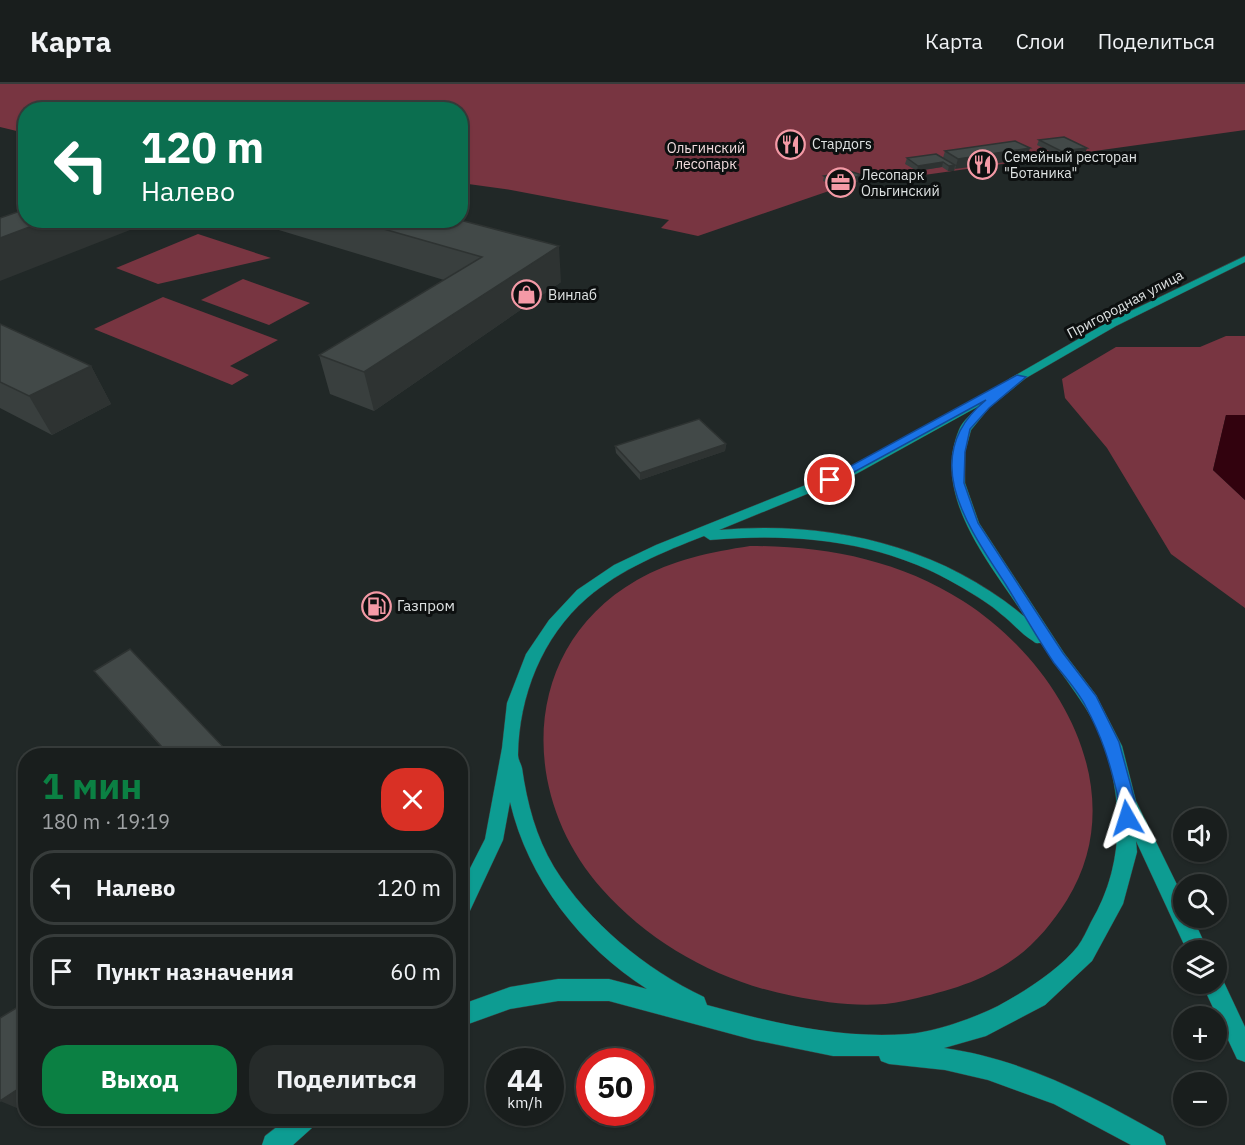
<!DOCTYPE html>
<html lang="ru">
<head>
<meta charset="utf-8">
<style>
  body { margin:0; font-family:"IBM Plex Sans",sans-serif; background:#262b2a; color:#f1f3f6; height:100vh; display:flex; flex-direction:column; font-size:22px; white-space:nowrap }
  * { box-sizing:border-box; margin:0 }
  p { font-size:20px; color:#9fa2a4 }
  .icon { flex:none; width:33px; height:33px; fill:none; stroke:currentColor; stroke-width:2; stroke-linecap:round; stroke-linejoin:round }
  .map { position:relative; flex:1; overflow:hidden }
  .sheet { position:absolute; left:18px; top:664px; width:450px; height:378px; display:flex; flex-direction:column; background:#191e1d; border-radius:24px; box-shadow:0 2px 4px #0004,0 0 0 2px #373c3b }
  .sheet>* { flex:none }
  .banner { position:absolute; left:18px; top:18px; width:450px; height:126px; border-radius:24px; box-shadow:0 2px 4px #0004,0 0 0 2px #373c3b; background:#0b6e4f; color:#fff; overflow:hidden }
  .tools { position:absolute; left:1173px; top:724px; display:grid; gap:12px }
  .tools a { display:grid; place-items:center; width:54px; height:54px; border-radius:50%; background:#191e1d; box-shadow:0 2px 4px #0004,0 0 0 2px #373c3b; font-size:30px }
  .speed { position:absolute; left:486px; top:964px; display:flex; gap:12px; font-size:30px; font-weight:700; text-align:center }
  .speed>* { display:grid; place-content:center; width:78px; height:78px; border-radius:50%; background:#191e1d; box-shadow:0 2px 4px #0004,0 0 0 2px #373c3b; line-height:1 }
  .speed small { font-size:15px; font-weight:400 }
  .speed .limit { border:9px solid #d22; background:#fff; color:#111 }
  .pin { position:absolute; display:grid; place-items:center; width:51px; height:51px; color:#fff; margin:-26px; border:3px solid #fff; border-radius:50%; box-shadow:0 2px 6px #0007 }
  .me { position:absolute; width:66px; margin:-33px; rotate:354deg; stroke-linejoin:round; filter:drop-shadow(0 0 4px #0008) }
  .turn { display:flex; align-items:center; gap:21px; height:126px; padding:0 24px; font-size:27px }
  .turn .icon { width:78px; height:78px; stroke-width:2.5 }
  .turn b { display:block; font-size:42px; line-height:51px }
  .round { display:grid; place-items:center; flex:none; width:63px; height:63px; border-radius:24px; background:#262b2a }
  .head { display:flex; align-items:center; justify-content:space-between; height:102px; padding:0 24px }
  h1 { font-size:36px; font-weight:800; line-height:45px; color:#0b8043 }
  .primary-button { display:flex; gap:12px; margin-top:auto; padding:12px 24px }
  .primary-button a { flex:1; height:69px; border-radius:24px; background:#0b8043; color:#fff; font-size:24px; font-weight:800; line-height:69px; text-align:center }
  .primary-button a+a { background:#262b2a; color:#f1f3f6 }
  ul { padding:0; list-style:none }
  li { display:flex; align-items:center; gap:18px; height:75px; margin:0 12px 9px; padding:0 12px; border:3px solid #373c3b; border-radius:24px }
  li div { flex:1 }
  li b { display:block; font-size:22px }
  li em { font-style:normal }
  header { display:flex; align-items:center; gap:36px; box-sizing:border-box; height:84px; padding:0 30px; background:#191e1d; border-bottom:2px solid #373c3b }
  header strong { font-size:28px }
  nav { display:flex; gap:33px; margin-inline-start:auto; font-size:21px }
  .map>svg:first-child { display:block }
</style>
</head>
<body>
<header>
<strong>Карта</strong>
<nav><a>Карта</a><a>Слои</a><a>Поделиться</a></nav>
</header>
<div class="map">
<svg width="1245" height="1061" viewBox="0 0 1245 1061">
  <rect width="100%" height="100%" fill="#212827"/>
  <path fill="#783541" d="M0,0H1245V46L917,92L861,96L698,152L661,144L669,136L511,106L461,99L460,26H26L25,49L0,43Z
    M198,150L271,174L158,200L116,184Z
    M243,195L310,219L269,241L201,216Z
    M163,213L179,219L278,256L230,282L249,291L232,301L94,245Z
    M1226,252H1245V331H1226L1213,386L1245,416V524L1171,470L1107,364L1065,314L1062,295L1116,263H1200Z
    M750,462C826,462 898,476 963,517C1059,578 1134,708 1067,816C1052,840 1032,864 1008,879C976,900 940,909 904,917C868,925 828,919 793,912C720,898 652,861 602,805C518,711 520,563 637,496C672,476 711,468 750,462Z"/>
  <path fill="#32020e" d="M1226,331H1245V416L1213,386Z"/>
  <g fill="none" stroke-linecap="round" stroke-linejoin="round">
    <defs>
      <path id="secondary" d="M1245,172V178L1116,242L1026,294L989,324L971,346L965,368V399L979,439L1064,569L1096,611L1122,662L1136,717L1184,815V834H1193L1208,867H1187L1136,757L1137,768L1123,820L1092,877L1045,921L986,952L944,964C1023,975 1095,1013 1163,1052L1166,1061H1131L1054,1020L988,996L945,986L889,980L881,977L879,972H833L754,956L609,917H558L510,925L460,943V921L510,903L558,895H609L647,905C581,863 528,795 510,718L503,756L467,833L460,836V804L485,755L502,664L507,619L526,570L549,536L577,506L614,481L656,461L848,384L986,309H994L1009,295L1108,238ZM979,322C973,329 962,337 959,346C931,413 991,480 1025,533C940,461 828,436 719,446L856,390ZM704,452L710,456C798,448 886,457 963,504C976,512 990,520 1001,530C1012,538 1021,550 1033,557C1036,560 1037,559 1041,559C1062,593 1092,625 1105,663C1124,723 1123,784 1091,838C1087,846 1083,855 1078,862C1060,885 1024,908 998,922C974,934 935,948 908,950C837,955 774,939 707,921L704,913C645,885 589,839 554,783C536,753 527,719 522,684C521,680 518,675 518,671C519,612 542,553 587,514C621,485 663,468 704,452Z
        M1216,891L1221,892L1245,943V978L1237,975L1202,900H1216Z
        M287,1035H317L313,1043L293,1061H262L265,1052Z"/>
    </defs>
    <use href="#secondary" stroke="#3c4241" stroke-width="1"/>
    <use href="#secondary" fill="#0d9c92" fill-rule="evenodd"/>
  </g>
  <path fill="#393f3e" d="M1039,56L1087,64L1085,69L1059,72L1037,61Z
    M945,67L1027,75L955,84L954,87H948L942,83L917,87L905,80L907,74H943Z
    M824,92L861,96L838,103L823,97Z
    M246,136H460L561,198L374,327L330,310L319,271L444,196Z
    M0,240L91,282L111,320L52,351L0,324Z
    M726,360L725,367L640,396L616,369L615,362Z
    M94,587L231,672H169Z"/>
  <path fill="#2e3332" d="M1030,64L1027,75L955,85L958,75Z
    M1087,64L1085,69L1059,72L1061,67Z
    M943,78L942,83L917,87L918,82Z
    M955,81L954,87H948L949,82Z
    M862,91L861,96L838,103L839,98Z
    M48,136H126L130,146L0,197V154Z
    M559,162L561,198L374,327L364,288Z
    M91,282L111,320L52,351L29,312Z
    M726,360L725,367L640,396V389Z
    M228,668L231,672H222Z
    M26,1000V1026L24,1027L0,1017Z"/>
  <path fill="#424948" stroke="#2e3332" stroke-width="1.5" d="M1064,53L1087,64L1061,67L1039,56Z
    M1015,57L1030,64L958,75L945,67Z
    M936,70L955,81L949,82L943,78L918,82L907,74Z
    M849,87L862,91L839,98L824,92Z
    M26,125V136H48L0,154V134Z
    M352,136H460L559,162L364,288L319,271L482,173Z
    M0,240L91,282L29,312L0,298Z
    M699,335L726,360L640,389L615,362Z
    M130,565L228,668L222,672H170L94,587Z
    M26,918V1000L0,1017V934Z"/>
  <path fill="#1a73e8" stroke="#114b97" stroke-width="1.5" d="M1017,291L1026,293L989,324L970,345L965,368L964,399L978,439L1063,569L1096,612L1119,658L1135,717L1136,734L1133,740L1127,742L1121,740C1117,730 1119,719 1117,709C1109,676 1102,653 1086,623C1078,607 1065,593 1054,579C1037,554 1022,527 1006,501C969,444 916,373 986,316L834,399L830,400L825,396Z"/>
  <defs>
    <symbol id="restaurant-ring" viewBox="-11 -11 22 22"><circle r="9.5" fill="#0d1010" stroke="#f49aa6" stroke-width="1.5"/><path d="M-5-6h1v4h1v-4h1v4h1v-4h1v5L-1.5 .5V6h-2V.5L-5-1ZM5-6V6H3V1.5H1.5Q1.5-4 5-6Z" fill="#f49aa6"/></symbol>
    <symbol id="office-ring" viewBox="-11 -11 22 22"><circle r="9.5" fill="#0d1010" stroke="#f49aa6" stroke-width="1.5"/><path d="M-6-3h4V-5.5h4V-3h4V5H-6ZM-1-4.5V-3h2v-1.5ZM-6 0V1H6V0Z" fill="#f49aa6"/></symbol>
    <symbol id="shop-ring" viewBox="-11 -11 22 22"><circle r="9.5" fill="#0d1010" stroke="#f49aa6" stroke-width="1.5"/><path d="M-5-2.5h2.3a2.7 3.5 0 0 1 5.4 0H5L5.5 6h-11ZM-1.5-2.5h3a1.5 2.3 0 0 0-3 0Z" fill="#f49aa6"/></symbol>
    <symbol id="fuel-ring" viewBox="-11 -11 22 22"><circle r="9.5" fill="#0d1010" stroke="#f49aa6" stroke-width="1.5"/><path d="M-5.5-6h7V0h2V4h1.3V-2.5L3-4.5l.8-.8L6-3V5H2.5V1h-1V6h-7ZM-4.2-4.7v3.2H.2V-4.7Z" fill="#f49aa6"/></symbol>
  </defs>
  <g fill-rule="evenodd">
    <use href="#restaurant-ring" x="774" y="44" width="33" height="33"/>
    <use href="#restaurant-ring" x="966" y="64" width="33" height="33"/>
    <use href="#office-ring" x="824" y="82" width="33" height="33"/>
    <use href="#shop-ring" x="510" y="194" width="33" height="33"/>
    <use href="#fuel-ring" x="360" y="506" width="33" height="33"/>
  </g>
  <g text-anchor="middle" stroke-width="6" stroke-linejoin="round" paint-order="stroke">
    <g font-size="14" fill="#dfe3e3" stroke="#0d1010" text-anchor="start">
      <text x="812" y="65">Стардогs</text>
      <text x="1004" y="78">Семейный ресторан<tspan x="1004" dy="16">"Ботаника"</tspan></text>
      <text x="861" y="96">Лесопарк<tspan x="861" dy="16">Ольгинский</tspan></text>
      <text x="548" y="216">Винлаб</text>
    </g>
    <g font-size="14" fill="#f1dbdd" stroke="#0d1010">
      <text x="706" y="69">Ольгинский<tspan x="706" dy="16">лесопарк</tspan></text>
    </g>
    <g font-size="14" fill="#dfe3e3" stroke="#0d1010">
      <text transform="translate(1125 220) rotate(-28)" y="5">Пригородная улица</text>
    </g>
    <g font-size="15" fill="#dfe3e3" stroke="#0d1010" text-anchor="start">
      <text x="397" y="527">Газпром</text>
    </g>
  </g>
</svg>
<div class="tools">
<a><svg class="icon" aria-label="sound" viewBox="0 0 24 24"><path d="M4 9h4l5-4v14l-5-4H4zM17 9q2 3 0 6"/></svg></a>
<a><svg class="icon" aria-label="search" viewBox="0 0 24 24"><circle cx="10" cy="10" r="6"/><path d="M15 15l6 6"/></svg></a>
<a><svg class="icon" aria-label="layers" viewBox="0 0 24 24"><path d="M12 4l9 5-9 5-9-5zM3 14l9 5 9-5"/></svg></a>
<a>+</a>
<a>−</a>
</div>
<div class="speed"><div>44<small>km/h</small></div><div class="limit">50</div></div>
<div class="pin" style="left:830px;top:396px;background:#d93025"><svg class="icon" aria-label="arrive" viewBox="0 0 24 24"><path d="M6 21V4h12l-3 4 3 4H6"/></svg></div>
<svg class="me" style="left:1127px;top:734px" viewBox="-20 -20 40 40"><path d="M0-17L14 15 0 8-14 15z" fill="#1a73e8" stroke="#fff" stroke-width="4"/></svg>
<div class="banner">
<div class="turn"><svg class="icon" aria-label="left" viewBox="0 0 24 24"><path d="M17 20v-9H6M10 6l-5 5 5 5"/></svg><div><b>120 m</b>Налево</div></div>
</div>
<section class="sheet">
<div class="head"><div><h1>1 мин</h1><p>180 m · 19:19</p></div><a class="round" style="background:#d93025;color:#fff"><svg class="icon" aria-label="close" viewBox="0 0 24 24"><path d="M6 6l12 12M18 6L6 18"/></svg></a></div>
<ul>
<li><svg class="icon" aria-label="left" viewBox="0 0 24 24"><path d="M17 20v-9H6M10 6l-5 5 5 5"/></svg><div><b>Налево</b></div><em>120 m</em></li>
<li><svg class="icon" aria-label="arrive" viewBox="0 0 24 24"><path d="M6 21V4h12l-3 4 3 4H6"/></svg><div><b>Пункт назначения</b></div><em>60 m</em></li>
</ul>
<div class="primary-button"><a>Выход</a><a>Поделиться</a></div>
</section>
</div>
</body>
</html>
